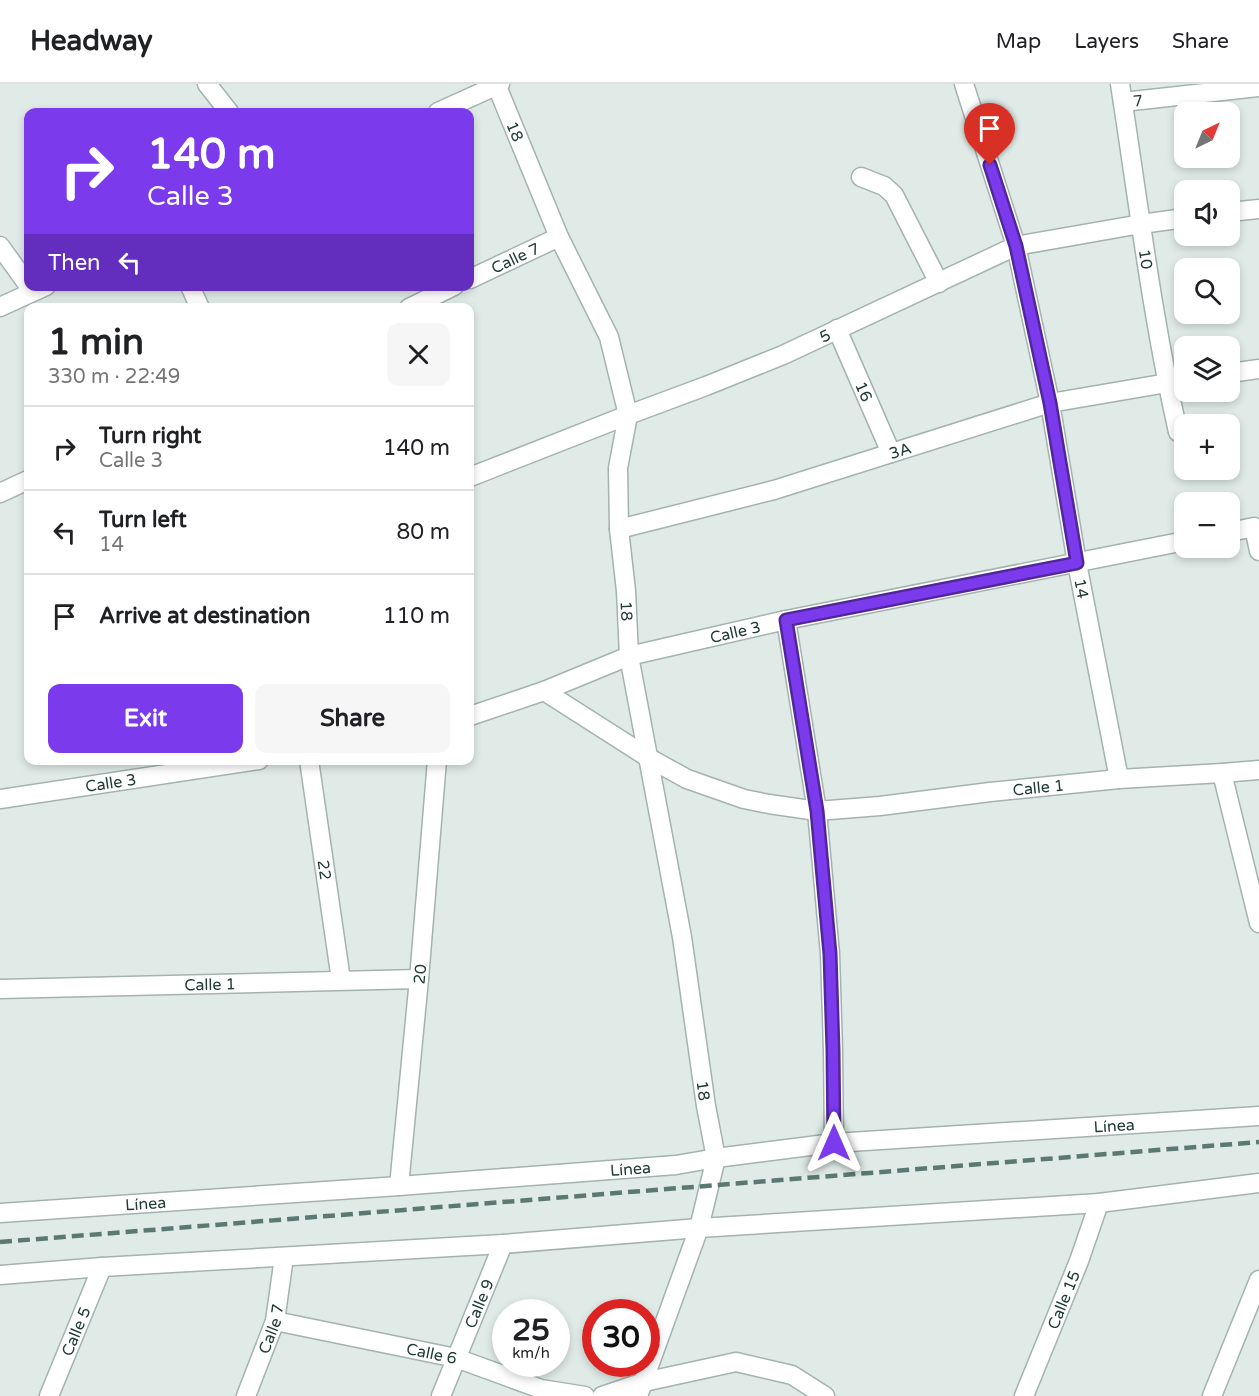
<!DOCTYPE html>
<html lang="en">
<head>
<meta charset="utf-8">
<style>
  body { margin:0; font-family:"Varela Round",sans-serif; background:#f6f6f6; color:#202124; height:100vh; display:flex; flex-direction:column; font-size:22px; white-space:nowrap }
  * { box-sizing:border-box; margin:0 }
  p { font-size:20px; color:#757577 }
  .icon { flex:none; width:33px; height:33px; fill:none; stroke:currentColor; stroke-width:2; stroke-linecap:round; stroke-linejoin:round }
  .map { position:relative; flex:1; overflow:hidden }
  .details { position:absolute; left:24px; top:219px; width:450px; height:462px; display:flex; flex-direction:column; background:#fff; border-radius:12px; box-shadow:0 3px 9px #0003 }
  .details>* { flex:none }
  .guide { position:absolute; left:24px; top:24px; width:450px; height:183px; border-radius:12px; box-shadow:0 3px 9px #0003; background:#7c3aed; color:#fff; overflow:hidden }
  .needle { width:39px; rotate:43deg }
  .buttons { position:absolute; left:1174px; top:18px; display:grid; gap:12px }
  .buttons a { display:grid; place-items:center; width:66px; height:66px; border-radius:12px; background:#fff; box-shadow:0 3px 9px #0003; font-size:30px }
  .speed { position:absolute; left:492px; top:1215px; display:flex; gap:12px; font-size:30px; font-weight:700; text-align:center }
  .speed>* { display:grid; place-content:center; width:78px; height:78px; border-radius:50%; background:#fff; box-shadow:0 3px 9px #0003; line-height:1 }
  .speed small { font-size:15px; font-weight:400 }
  .speed .limit { border:9px solid #d22; background:#fff; color:#111 }
  .pin { position:absolute; display:grid; place-items:center; width:51px; height:51px; color:#fff; margin:-62px -26px; border-radius:50% 50% 50% 0; rotate:-45deg; box-shadow:0 0 6px #0007 }
  .pin .icon { rotate:45deg }
  .me { position:absolute; width:66px; margin:-33px; rotate:0deg; stroke-linejoin:round; filter:drop-shadow(0 0 4px #0008) }
  .turn { display:flex; align-items:center; gap:21px; height:126px; padding:0 24px; font-size:27px }
  .turn .icon { width:78px; height:78px; stroke-width:2.5 }
  .turn b { display:block; font-size:42px; line-height:51px }
  .then { display:flex; align-items:center; height:57px; padding:0 24px; background:#0003; gap:12px; font-size:22px }
  .round { display:grid; place-items:center; flex:none; width:63px; height:63px; border-radius:12px; background:#f6f6f6 }
  .head { display:flex; align-items:center; justify-content:space-between; height:102px; padding:0 24px }
  h1 { font-size:36px; font-weight:700; line-height:45px }
  .cta { display:flex; gap:12px; margin-top:auto; padding:12px 24px }
  .cta a { flex:1; height:69px; border-radius:12px; background:#7c3aed; color:#fff; font-size:24px; font-weight:700; line-height:69px; text-align:center }
  .cta a+a { background:#f6f6f6; color:#202124 }
  ul { padding:0; list-style:none }
  li { display:flex; align-items:center; gap:18px; height:84px; padding:0 24px; border-top:2px solid #e0e0e0 }
  li div { flex:1 }
  li b { display:block; font-size:22px }
  li em { font-style:normal }
  header { display:flex; align-items:center; gap:36px; box-sizing:border-box; height:84px; padding:0 30px; background:#fff; border-bottom:2px solid #e0e0e0 }
  header strong { font-size:28px }
  nav { display:flex; gap:33px; margin-inline-start:auto; font-size:21px }
  .map>svg:first-child { display:block }
</style>
</head>
<body>
<header>
<strong>Headway</strong>
<nav><a>Map</a><a>Layers</a><a>Share</a></nav>
</header>
<div class="map">
<svg width="1259" height="1312" viewBox="0 0 1259 1312">
  <rect width="100%" height="100%" fill="#e0ebe7"/>
  <g fill="none" stroke-linecap="round" stroke-linejoin="round">
    <defs>
      <g id="minor">
        <path d="M207,0L229,28"/>
        <path id="s1" d="M496,0L559,153L609,253L628,331L618,384L619,445L626,507L629,572L682,853L706,1022L716,1074L699,1144L638,1312"/>
        <path id="s2" d="M964,0L1016,162L1050,319L1077,479L1119,695"/>
        <path id="s3" d="M1120,0C1138,116 1152,233 1178,348"/>
        <path id="s4" d="M1123,18L1259,3"/>
        <path d="M438,28L500,0"/>
        <path d="M861,93L884,102L894,111L939,199"/>
        <path d="M1230,128L1259,125"/>
        <path d="M0,162L28,201"/>
        <path id="s5" d="M470,195L559,153"/>
        <path d="M190,202L200,224"/>
        <path d="M0,223L46,202"/>
        <path d="M409,224L454,202"/>
        <path id="s6" d="M837,245L891,369"/>
        <path d="M1230,289L1259,285"/>
        <path id="s7" d="M470,393L628,331L706,302L783,271L1016,162L1141,140L1185,134"/>
        <path d="M0,409L28,396"/>
        <path id="s8" d="M619,445L774,406L1050,319L1185,296"/>
        <path d="M1230,448L1254,443L1259,467"/>
        <path d="M786,536L817,727L830,870L833,966L834,1059"/>
        <path id="s9" d="M544,607L649,674L687,695L744,715L769,720L817,727L880,722L990,708L1119,695L1222,689L1259,686"/>
        <path id="s10" d="M470,632L544,607L629,572L786,536L1185,457"/>
        <path id="s11" d="M309,676L341,896"/>
        <path d="M1222,689L1259,839"/>
        <path id="s12" d="M0,715L259,676"/>
        <path id="s13" d="M0,905L419,895"/>
        <path id="s14" d="M399,1102L419,895L437,676"/>
        <path id="s15" d="M0,1129L399,1102L676,1081L716,1074L834,1059L1259,1032"/>
        <path d="M0,1191L102,1183L503,1160L699,1144L1099,1119L1259,1099"/>
        <path id="s16" d="M275,1237L456,1274L541,1305L585,1312"/>
        <path id="s17" d="M49,1312L102,1183"/>
        <path id="s18" d="M246,1312L275,1237L284,1173"/>
        <path id="s19" d="M441,1312L503,1160"/>
        <path d="M602,1312L644,1298L736,1278L792,1291L825,1312"/>
        <path id="s20" d="M1024,1312L1079,1177L1099,1119"/>
        <path d="M1212,1312L1259,1196"/>
      </g>
    </defs>
    <use href="#minor" stroke="#a3b3af" stroke-width="21"/>
    <use href="#minor" stroke="#fff" stroke-width="18"/>
    <path stroke="#5b7872" stroke-width="4.5" stroke-dasharray="12 6" stroke-linecap="butt" d="M0,1158L1259,1058"/>
  </g>
  <g fill="none" stroke-linecap="round" stroke-linejoin="round">
    <defs>
      <path id="route" d="M834,1059L833,966L830,870L817,727L786,536L1077,479L1050,319L1016,162L990,81"/>
    </defs>
    <use href="#route" stroke="#51269a" stroke-width="15"/>
    <use href="#route" stroke="#7c3aed" stroke-width="10"/>
  </g>
  <g text-anchor="middle" stroke-width="4.5" stroke-linejoin="round" paint-order="stroke">
    <g font-size="16" fill="#203c37" stroke="#f0f8f5">
      <text dy="6" stroke="none"><textPath href="#s4" startOffset="15">7</textPath></text>
      <text dy="6" stroke="none"><textPath href="#s1" startOffset="51">18</textPath></text>
      <text dy="6" stroke="none"><textPath href="#s5" startOffset="50">Calle 7</textPath></text>
      <text dy="6" stroke="none"><textPath href="#s3" startOffset="177">10</textPath></text>
      <text dy="6" stroke="none"><textPath href="#s7" startOffset="382">5</textPath></text>
      <text dy="6" stroke="none"><textPath href="#s6" startOffset="68">16</textPath></text>
      <text dy="6" stroke="none"><textPath href="#s8" startOffset="292">3A</textPath></text>
      <text dy="6" stroke="none"><textPath href="#s2" startOffset="519">14</textPath></text>
      <text dy="6" stroke="none"><textPath href="#s1" startOffset="555">18</textPath></text>
      <text dy="6" stroke="none"><textPath href="#s10" startOffset="279">Calle 3</textPath></text>
      <text dy="6" stroke="none"><textPath href="#s12" startOffset="112">Calle 3</textPath></text>
      <text dy="6" stroke="none"><textPath href="#s9" startOffset="525">Calle 1</textPath></text>
      <text dy="6" stroke="none"><textPath href="#s11" startOffset="111">22</textPath></text>
      <text dy="6" stroke="none"><textPath href="#s14" startOffset="213">20</textPath></text>
      <text dy="6" stroke="none"><textPath href="#s13" startOffset="210">Calle 1</textPath></text>
      <text dy="6" stroke="none"><textPath href="#s1" startOffset="1041">18</textPath></text>
      <text dy="6" stroke="none"><textPath href="#s15" startOffset="1118">Línea</textPath></text>
      <text dy="6" stroke="none"><textPath href="#s15" startOffset="632">Línea</textPath></text>
      <text dy="6" stroke="none"><textPath href="#s15" startOffset="146">Línea</textPath></text>
      <text dy="6" stroke="none"><textPath href="#s20" startOffset="104">Calle 15</textPath></text>
      <text dy="6" stroke="none"><textPath href="#s19" startOffset="100">Calle 9</textPath></text>
      <text dy="6" stroke="none"><textPath href="#s18" startOffset="72">Calle 7</textPath></text>
      <text dy="6" stroke="none"><textPath href="#s17" startOffset="70">Calle 5</textPath></text>
      <text dy="6" stroke="none"><textPath href="#s16" startOffset="160">Calle 6</textPath></text>
    </g>
  </g>
</svg>
<div class="buttons">
<a><svg class="needle" viewBox="-14 -14 28 28"><path d="M0-13l5 13h-10z" fill="#e53935"/><path d="M0 13l5-13h-10z" fill="#757577"/></svg></a>
<a><svg class="icon" aria-label="sound" viewBox="0 0 24 24"><path d="M4 9h4l5-4v14l-5-4H4zM17 9q2 3 0 6"/></svg></a>
<a><svg class="icon" aria-label="search" viewBox="0 0 24 24"><circle cx="10" cy="10" r="6"/><path d="M15 15l6 6"/></svg></a>
<a><svg class="icon" aria-label="layers" viewBox="0 0 24 24"><path d="M12 4l9 5-9 5-9-5zM3 14l9 5 9-5"/></svg></a>
<a>+</a>
<a>−</a>
</div>
<div class="speed"><div>25<small>km/h</small></div><div class="limit">30</div></div>
<div class="pin" style="left:990px;top:81px;background:#d93025"><svg class="icon" aria-label="arrive" viewBox="0 0 24 24"><path d="M6 21V4h12l-3 4 3 4H6"/></svg></div>
<svg class="me" style="left:834px;top:1059px" viewBox="-20 -20 40 40"><path d="M0-17L14 15 0 8-14 15z" fill="#7c3aed" stroke="#fff" stroke-width="4"/></svg>
<div class="guide">
<div class="turn"><svg class="icon" aria-label="right" viewBox="0 0 24 24"><path d="M7 20v-9h11M14 6l5 5-5 5"/></svg><div><b>140 m</b>Calle 3</div></div>
<div class="then">Then<svg class="icon" aria-label="left" viewBox="0 0 24 24"><path d="M17 20v-9H6M10 6l-5 5 5 5"/></svg></div>
</div>
<section class="details">
<div class="head"><div><h1>1 min</h1><p>330 m · 22:49</p></div><a class="round"><svg class="icon" aria-label="close" viewBox="0 0 24 24"><path d="M6 6l12 12M18 6L6 18"/></svg></a></div>
<ul>
<li><svg class="icon" aria-label="right" viewBox="0 0 24 24"><path d="M7 20v-9h11M14 6l5 5-5 5"/></svg><div><b>Turn right</b><p>Calle 3</p></div><em>140 m</em></li>
<li><svg class="icon" aria-label="left" viewBox="0 0 24 24"><path d="M17 20v-9H6M10 6l-5 5 5 5"/></svg><div><b>Turn left</b><p>14</p></div><em>80 m</em></li>
<li><svg class="icon" aria-label="arrive" viewBox="0 0 24 24"><path d="M6 21V4h12l-3 4 3 4H6"/></svg><div><b>Arrive at destination</b></div><em>110 m</em></li>
</ul>
<div class="cta"><a>Exit</a><a>Share</a></div>
</section>
</div>
</body>
</html>
